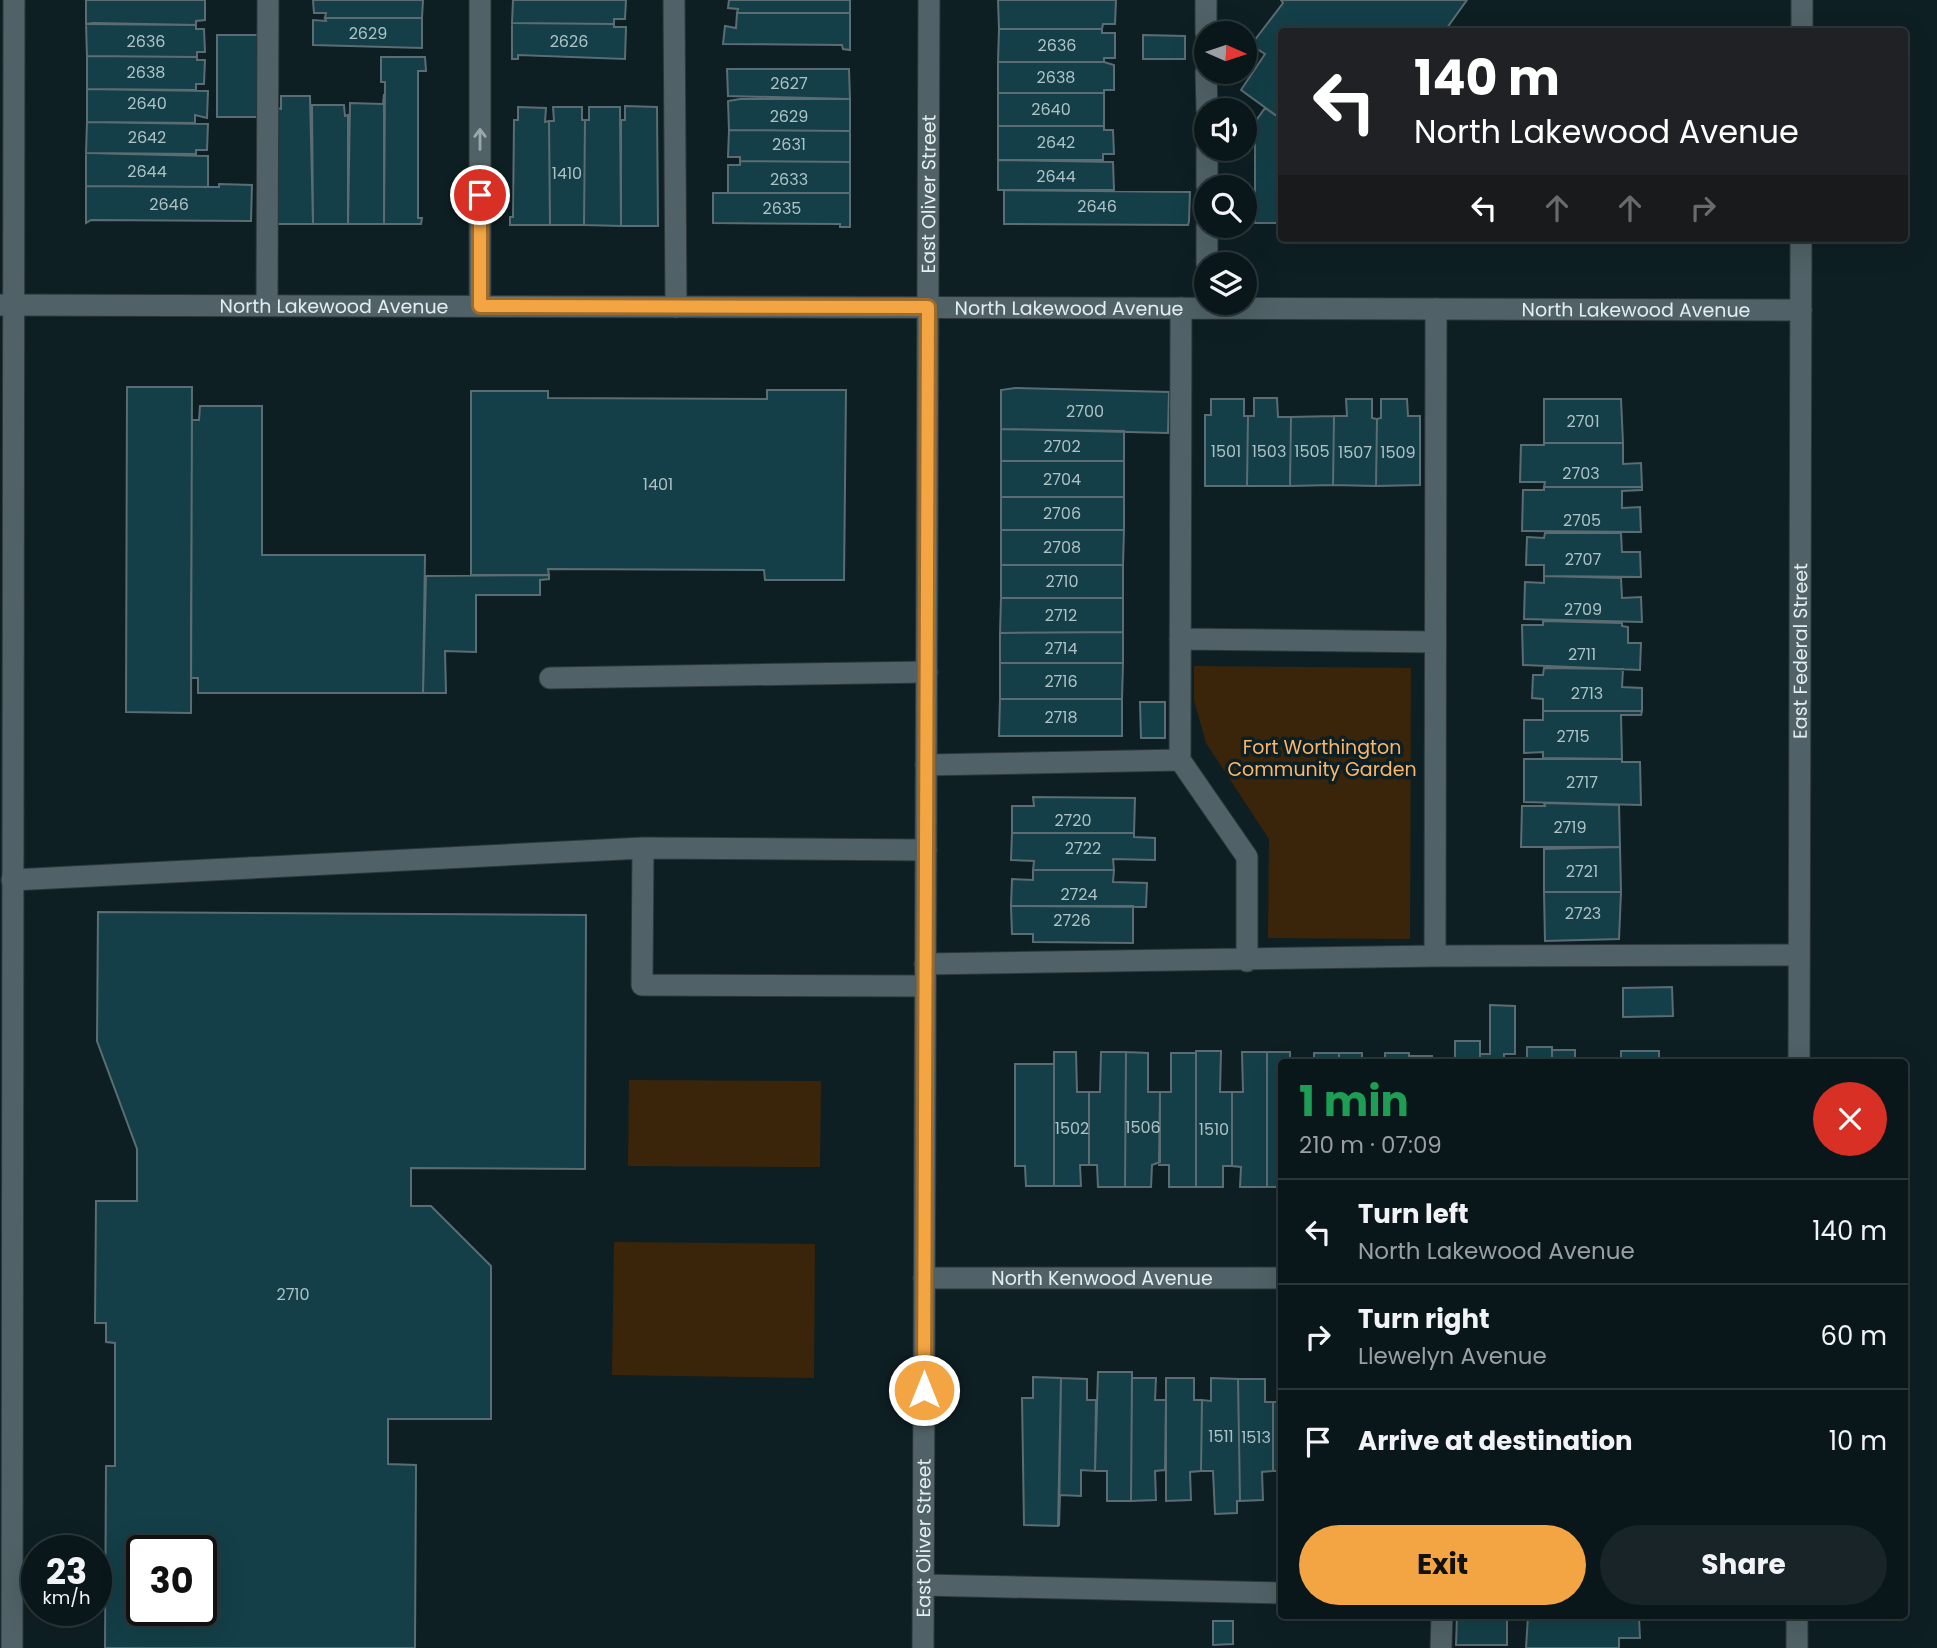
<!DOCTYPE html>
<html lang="en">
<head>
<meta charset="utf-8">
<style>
  body { margin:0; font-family:Poppins,sans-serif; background:#182427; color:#f1f3f6; height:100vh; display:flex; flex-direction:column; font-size:26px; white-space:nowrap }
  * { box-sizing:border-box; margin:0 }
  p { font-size:23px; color:#999fa2 }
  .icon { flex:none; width:38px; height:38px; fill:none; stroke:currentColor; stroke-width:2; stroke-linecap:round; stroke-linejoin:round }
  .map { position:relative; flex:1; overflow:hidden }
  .side { position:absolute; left:1278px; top:1059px; width:630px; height:560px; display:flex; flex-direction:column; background:#0a171a; border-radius:7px; box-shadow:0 7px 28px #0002,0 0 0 2px #2a3639 }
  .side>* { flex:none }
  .guide { position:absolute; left:1278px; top:28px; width:630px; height:214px; border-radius:7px; box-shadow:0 7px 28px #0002,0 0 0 2px #2a3639; background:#202124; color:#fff; overflow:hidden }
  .needle { width:46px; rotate:93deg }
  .controls { position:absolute; left:1194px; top:21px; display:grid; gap:14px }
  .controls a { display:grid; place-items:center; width:63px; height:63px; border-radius:50%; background:#0a171a; box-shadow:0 7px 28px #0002,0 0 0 2px #2a3639; font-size:35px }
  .speed { position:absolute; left:21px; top:1535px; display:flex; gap:14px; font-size:35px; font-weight:700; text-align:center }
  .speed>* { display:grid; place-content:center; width:91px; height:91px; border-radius:50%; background:#0a171a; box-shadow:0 7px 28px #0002,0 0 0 2px #2a3639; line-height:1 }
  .speed small { font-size:18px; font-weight:400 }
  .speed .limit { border:4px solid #111; border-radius:10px; background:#fff; color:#111 }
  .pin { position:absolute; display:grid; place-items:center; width:60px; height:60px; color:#fff; margin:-30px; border:4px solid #fff; border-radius:50%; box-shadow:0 2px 7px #0007 }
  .me { position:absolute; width:77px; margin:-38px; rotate:0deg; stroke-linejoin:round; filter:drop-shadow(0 0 5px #0008) }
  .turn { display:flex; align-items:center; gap:24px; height:147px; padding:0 21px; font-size:32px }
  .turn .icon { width:91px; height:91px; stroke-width:2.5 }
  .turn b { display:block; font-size:49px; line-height:60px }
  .lanes { display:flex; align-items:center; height:66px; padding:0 21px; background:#0003; justify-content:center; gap:35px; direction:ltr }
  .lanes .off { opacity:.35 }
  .round { display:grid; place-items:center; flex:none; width:74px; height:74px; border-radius:37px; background:#182427 }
  .summary { display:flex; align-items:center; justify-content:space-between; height:119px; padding:0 21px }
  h1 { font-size:42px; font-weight:700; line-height:52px; color:#1e9e55 }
  .primary-button { display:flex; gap:14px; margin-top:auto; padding:14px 21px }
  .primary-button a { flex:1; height:80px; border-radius:42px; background:#f2a542; color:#111; font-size:28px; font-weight:700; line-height:80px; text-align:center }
  .primary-button a+a { background:#182427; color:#f1f3f6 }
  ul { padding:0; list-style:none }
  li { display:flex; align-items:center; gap:21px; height:105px; padding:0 21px; border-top:2px solid #2a3639 }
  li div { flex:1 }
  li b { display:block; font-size:26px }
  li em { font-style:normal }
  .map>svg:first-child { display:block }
</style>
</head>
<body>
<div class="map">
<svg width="1937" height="1648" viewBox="0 0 1937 1648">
  <rect width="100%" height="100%" fill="#0e1f23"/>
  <path fill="#3b250a" d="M1194,666L1411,668L1410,939L1268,938L1269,839L1206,743L1194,700Z
    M629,1080L821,1081L820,1167L628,1166Z
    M614,1242L815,1244L814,1378L612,1375Z"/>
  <path fill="#143f48" stroke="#5b6d72" stroke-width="2" fill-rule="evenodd" d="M86,0H205V20L196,21V25L86,24Z
    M313,0H423L422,18H325L326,13H314Z
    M513,0H626L625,19H614V24L512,23Z
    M729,0H850V13H737L738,9L728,8Z
    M998,0H1116L1115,24H1103L1102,29H999Z
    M1467,0L1444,32H1281V119L1241,90L1265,54L1251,45L1283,3L1281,0Z
    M737,13H850V50L843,49L842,45L723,44L725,26L736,28Z
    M325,18H422V48L313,45V20L326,21Z
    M93,23L196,25V29H204L205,52H197V57L87,56L86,24Z
    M512,23L614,24V27H626L625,59L518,55V59H512Z
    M999,29H1102V33H1115V58H1104V62H998Z
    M217,35H259L258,117H217Z
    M1143,35L1185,36V59H1143Z
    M87,56L197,57V60H205L204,84H196V90L87,89Z
    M381,57H425L426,71H418V218H422L421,224H384L385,82H381Z
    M998,62H1104L1114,65V90H1104V93H998Z
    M727,69H849L850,99L728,96Z
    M87,89L208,91L207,118L195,115V123L87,122Z
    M998,93H1104V126H998Z
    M384,94V224H348L350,103L383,104Z
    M281,96H310L313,224H277V108L281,109Z
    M740,99H850V131L729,130L728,101Z
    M312,105H344L345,116L348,115V224H313Z
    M625,106L657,107L658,226H621V120H625Z
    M518,107L546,108L545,122L549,121L550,225H510V217H513L514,120H518Z
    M553,107H582V120H585L584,225H550L549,121H554Z
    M589,107H620L621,226L584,225L585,120H589Z
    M1265,108L1281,119V223H1255V122Z
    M87,122L208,124L207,150H196V154L86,153Z
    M998,126H1104V130H1113L1114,154H1103V160H998Z
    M729,130L850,131V162L740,161V157H728Z
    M86,153L208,156V187L86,186Z
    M998,160L1113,162L1114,190H998Z
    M740,161L850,162V193H728V165H740Z
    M219,184L252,185L251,221L91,220L86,223V186L219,187Z
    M1004,190L1190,192L1189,221L1188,225L1004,224Z
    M713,193H850V227H840V224L713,223Z
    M127,387H192L191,713L126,712Z
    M1015,388L1169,392L1168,433L1001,429V390Z
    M767,390H846L844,580H765L764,570L548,569L549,575H471V391H548V398L767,399Z
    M1254,398H1277L1278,417H1291L1290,486H1247L1248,416H1254Z
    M1211,399H1244V416H1248L1247,486H1205V415H1211Z
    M1346,399H1372V418L1377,419L1376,486L1333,485L1334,416H1347Z
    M1381,399H1407L1408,416H1420V485L1376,486L1377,419L1381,418Z
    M1544,399H1621L1623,443H1544Z
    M200,406H262V555H425L423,693H198V678H191V622L192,420H199Z
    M1334,416L1333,485L1290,486L1291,417Z
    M1001,429L1124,431V461H1001Z
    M1544,443H1623V464L1641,463L1642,487H1544L1545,482H1520L1521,445H1544Z
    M1001,461H1124V497H1001Z
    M1544,487H1642V490L1622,491V508L1640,507L1641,532L1522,531L1523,490H1544Z
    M1001,497H1124V530H1001Z
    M1001,530H1124L1123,565H1001Z
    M1545,533H1621L1622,552H1640L1641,577L1544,576V565H1526L1527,537L1544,538Z
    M1001,565H1123V598H1001Z
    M549,575V579L540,580V595H476V652L445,651L446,693H423L426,576Z
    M1544,576L1621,578L1622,598L1641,597L1642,622L1524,619L1525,582L1544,583Z
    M1001,598H1123V632L1000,633Z
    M1543,621L1622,623V626L1628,627V643H1641L1640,670L1523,665L1522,625H1543Z
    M1123,632V663H1000V633Z
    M1000,663H1123L1122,699H1000Z
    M1544,668L1623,669L1622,687L1642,688V711H1543V699L1532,698L1533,675H1543Z
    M1000,699H1122V736H999Z
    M1140,702H1165V738H1141Z
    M1543,711H1642L1641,715H1621L1622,759L1543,758V752L1524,753V720H1543Z
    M1524,759H1622V762H1640L1641,805L1524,802Z
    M1033,797L1135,798L1134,833H1012V806H1034Z
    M1544,803L1619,805L1620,847H1521L1522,806H1545Z
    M1012,833H1134V837L1155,838V860L1113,859L1114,870H1033L1034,861L1011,860Z
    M1620,847L1621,892H1544V849Z
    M1033,870H1114L1113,882L1147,883L1146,907L1011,906L1012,879L1033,880Z
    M1544,892H1621L1619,939L1545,941Z
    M1011,906H1133V943L1033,942V934H1012Z
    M98,912L586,915L585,1169L411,1168V1206H431L491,1266V1419H388V1464L416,1465L415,1648H105L106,1466H115V1343L106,1342V1323H95L96,1201H137V1149L97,1041ZM142,1550H201V1610H142Z
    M1672,987L1673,1016L1623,1017V988Z
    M1490,1005L1515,1006V1054H1504V1062H1480V1054H1490Z
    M1455,1041H1480V1062H1455Z
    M1527,1047H1552V1062H1527Z
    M1552,1050H1575V1062H1552Z
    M1196,1051H1221L1220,1092H1232V1166H1223V1187H1196Z
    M1621,1051H1659V1062H1621Z
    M1054,1052H1076L1077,1092H1089V1165H1080L1081,1186H1054Z
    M1101,1052H1126L1125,1187H1098L1097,1165H1089V1092H1100Z
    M1126,1052L1148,1053V1092H1160V1162L1152,1165L1151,1187H1125Z
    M1242,1052H1267V1187H1240L1241,1167L1232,1166V1092H1243Z
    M1267,1052H1290V1062H1281V1187H1267Z
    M1171,1053H1196V1187H1169V1165H1159L1160,1092H1171Z
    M1314,1053H1339V1062H1314Z
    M1339,1053H1362V1062H1339Z
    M1385,1053H1409V1062H1385Z
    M1409,1056H1432V1062H1409Z
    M1015,1064H1054V1186H1026L1025,1166H1015Z
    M1098,1372H1132L1131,1501H1107V1471H1095Z
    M1033,1377L1061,1378L1058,1526L1024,1525L1022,1398H1033Z
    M1061,1378L1087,1379V1400H1096L1095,1471L1081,1470V1496L1060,1495L1059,1526Z
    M1132,1378H1156L1155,1400H1166L1165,1470L1155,1471L1156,1500L1131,1501Z
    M1166,1378H1194V1400H1202L1201,1471L1190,1472L1191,1500L1166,1501Z
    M1211,1378L1238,1379L1240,1501H1237V1513L1215,1514L1213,1471H1201L1202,1400L1211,1401Z
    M1238,1379H1265V1402H1273V1471L1262,1472L1263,1500L1240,1501Z
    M1273,1402H1281V1471H1273Z
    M1457,1615H1507V1645H1456Z
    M1619,1615V1617L1528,1616V1615Z
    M1528,1616L1639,1617L1640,1638H1619V1648H1526Z
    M1213,1621H1233V1644L1213,1645Z"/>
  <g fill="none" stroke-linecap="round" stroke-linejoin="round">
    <defs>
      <path id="lane" d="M674,0L676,307
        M1206,0V33
        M1206,72L1207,110
        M1207,149V187
        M1207,226V264
        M267,305L268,0
        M1181,308L1180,760L1247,857V961
        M1180,639L1435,642
        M550,678L927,672
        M926,765L1180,760
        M12,880L643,848
        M1435,956L1436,309
        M925,964L1435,956L1799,955
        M925,986L642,985L643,848L926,850
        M923,1585L1281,1593
        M1441,1648L1442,1615"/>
      <g id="street">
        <path id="s1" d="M0,305L1801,310"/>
        <path d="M480,306V0"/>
        <path id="s2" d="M924,1278H1281"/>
        <path d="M12,1648L14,0"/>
        <path id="s3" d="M923,1648L929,0"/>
      </g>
      <g id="secondary">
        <path d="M1802,32V0"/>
        <path id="s4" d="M1799,1062L1801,238"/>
        <path d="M1797,1648V1615"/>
      </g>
    </defs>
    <use href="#lane" stroke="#2d3739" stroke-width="23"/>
    <use href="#street" stroke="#2d3739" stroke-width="23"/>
    <use href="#secondary" stroke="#2d3739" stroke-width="23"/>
    <use href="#lane" stroke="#506267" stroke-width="21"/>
    <use href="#street" stroke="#506267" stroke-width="21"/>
    <use href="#secondary" stroke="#506267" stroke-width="21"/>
  </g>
  <defs><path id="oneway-shaft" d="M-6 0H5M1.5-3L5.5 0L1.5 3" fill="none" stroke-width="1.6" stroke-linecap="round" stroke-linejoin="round" transform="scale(1.75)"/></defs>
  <use stroke="#99a8ab" href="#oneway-shaft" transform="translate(480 139) rotate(-90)"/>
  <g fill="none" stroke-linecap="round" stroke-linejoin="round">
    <defs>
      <path id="route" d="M480,195V306L928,307L924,1390"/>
    </defs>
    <use href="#route" stroke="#9d6b2b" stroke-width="18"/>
    <use href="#route" stroke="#f2a542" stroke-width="12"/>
  </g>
  <g text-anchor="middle" stroke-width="7" stroke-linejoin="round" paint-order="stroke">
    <g font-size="16" fill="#aec2c5">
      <text x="368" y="39">2629</text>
      <text x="146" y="47">2636</text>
      <text x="569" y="47">2626</text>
      <text x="1057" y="51">2636</text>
      <text x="146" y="78">2638</text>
      <text x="1056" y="83">2638</text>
      <text x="789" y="89">2627</text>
      <text x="147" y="109">2640</text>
      <text x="1051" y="115">2640</text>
      <text x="789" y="122">2629</text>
      <text x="147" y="143">2642</text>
      <text x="1056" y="148">2642</text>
      <text x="789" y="150">2631</text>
      <text x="147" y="177">2644</text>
      <text x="567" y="179">1410</text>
      <text x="1056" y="182">2644</text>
      <text x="789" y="185">2633</text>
      <text x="169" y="210">2646</text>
      <text x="1097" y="212">2646</text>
      <text x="782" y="214">2635</text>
      <text x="1085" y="417">2700</text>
      <text x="1583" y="427">2701</text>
      <text x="1062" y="452">2702</text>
      <text x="1226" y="457">1501</text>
      <text x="1269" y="457">1503</text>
      <text x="1312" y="457">1505</text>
      <text x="1355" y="458">1507</text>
      <text x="1398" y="458">1509</text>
      <text x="1581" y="479">2703</text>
      <text x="1062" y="485">2704</text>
      <text x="658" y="490">1401</text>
      <text x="1062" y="519">2706</text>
      <text x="1582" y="526">2705</text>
      <text x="1062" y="553">2708</text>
      <text x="1583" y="565">2707</text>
      <text x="1062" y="587">2710</text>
      <text x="1583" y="615">2709</text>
      <text x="1061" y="621">2712</text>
      <text x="1061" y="654">2714</text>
      <text x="1582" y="660">2711</text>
      <text x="1061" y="687">2716</text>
      <text x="1587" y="699">2713</text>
      <text x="1061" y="723">2718</text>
      <text x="1573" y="742">2715</text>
      <text x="1582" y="788">2717</text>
      <text x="1073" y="826">2720</text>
      <text x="1570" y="833">2719</text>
      <text x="1083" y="854">2722</text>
      <text x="1582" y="877">2721</text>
      <text x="1079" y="900">2724</text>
      <text x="1583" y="919">2723</text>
      <text x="1072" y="926">2726</text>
      <text x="1143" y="1133">1506</text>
      <text x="1072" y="1134">1502</text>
      <text x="1214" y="1135">1510</text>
      <text x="293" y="1300">2710</text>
      <text x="1221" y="1442">1511</text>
      <text x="1256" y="1443">1513</text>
    </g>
    <g font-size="19" fill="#e2edef" stroke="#0e1f23">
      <text dy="7" stroke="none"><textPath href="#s3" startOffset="1454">East Oliver Street</textPath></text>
      <text dy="7" stroke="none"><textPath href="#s1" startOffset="334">North Lakewood Avenue</textPath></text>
      <text dy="7" stroke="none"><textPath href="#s1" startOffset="1069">North Lakewood Avenue</textPath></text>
      <text dy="7" stroke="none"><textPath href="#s1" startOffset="1636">North Lakewood Avenue</textPath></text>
      <text dy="7" stroke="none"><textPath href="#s4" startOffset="411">East Federal Street</textPath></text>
      <text dy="7" stroke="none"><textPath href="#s2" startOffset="178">North Kenwood Avenue</textPath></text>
      <text dy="7" stroke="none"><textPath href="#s3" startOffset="110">East Oliver Street</textPath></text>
    </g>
    <g font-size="19" fill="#fab76a" stroke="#0e1f23">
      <text x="1322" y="754">Fort Worthington<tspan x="1322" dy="22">Community Garden</tspan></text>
    </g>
  </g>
</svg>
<div class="controls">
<a><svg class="needle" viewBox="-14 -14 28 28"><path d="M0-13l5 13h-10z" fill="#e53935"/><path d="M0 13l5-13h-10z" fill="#999fa2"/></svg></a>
<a><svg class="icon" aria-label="sound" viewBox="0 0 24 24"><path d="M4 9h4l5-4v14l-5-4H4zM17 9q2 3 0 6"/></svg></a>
<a><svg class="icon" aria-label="search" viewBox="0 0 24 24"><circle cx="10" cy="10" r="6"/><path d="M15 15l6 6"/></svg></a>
<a><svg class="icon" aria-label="layers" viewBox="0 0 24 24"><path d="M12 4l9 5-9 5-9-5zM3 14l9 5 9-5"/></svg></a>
</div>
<div class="speed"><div>23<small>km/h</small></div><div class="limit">30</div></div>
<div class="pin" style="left:480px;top:195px;background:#d93025"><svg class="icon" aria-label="arrive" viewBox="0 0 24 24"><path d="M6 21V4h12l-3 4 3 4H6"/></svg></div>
<svg class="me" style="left:924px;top:1390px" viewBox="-20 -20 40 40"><circle r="17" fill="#f2a542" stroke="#fff" stroke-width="3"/><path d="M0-11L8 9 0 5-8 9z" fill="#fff"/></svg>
<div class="guide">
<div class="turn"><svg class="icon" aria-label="left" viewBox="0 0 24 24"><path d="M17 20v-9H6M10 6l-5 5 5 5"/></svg><div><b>140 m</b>North Lakewood Avenue</div></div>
<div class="lanes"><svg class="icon" aria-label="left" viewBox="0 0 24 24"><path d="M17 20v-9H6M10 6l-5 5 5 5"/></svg><svg class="icon off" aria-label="ahead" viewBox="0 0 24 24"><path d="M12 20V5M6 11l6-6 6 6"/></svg><svg class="icon off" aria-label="ahead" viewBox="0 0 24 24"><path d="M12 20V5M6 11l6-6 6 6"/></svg><svg class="icon off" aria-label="right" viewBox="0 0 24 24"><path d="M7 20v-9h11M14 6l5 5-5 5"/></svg></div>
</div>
<section class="side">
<div class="summary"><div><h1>1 min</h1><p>210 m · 07:09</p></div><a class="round" style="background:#d93025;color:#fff"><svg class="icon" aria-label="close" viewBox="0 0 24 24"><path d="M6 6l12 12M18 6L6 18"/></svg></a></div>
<ul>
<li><svg class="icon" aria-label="left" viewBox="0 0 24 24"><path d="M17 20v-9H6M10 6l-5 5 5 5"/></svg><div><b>Turn left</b><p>North Lakewood Avenue</p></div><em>140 m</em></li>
<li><svg class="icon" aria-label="right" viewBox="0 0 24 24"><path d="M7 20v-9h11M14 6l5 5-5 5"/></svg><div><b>Turn right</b><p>Llewelyn Avenue</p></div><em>60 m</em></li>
<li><svg class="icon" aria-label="arrive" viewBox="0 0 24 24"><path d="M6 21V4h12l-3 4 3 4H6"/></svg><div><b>Arrive at destination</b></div><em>10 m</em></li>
</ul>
<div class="primary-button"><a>Exit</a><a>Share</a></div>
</section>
</div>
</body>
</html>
